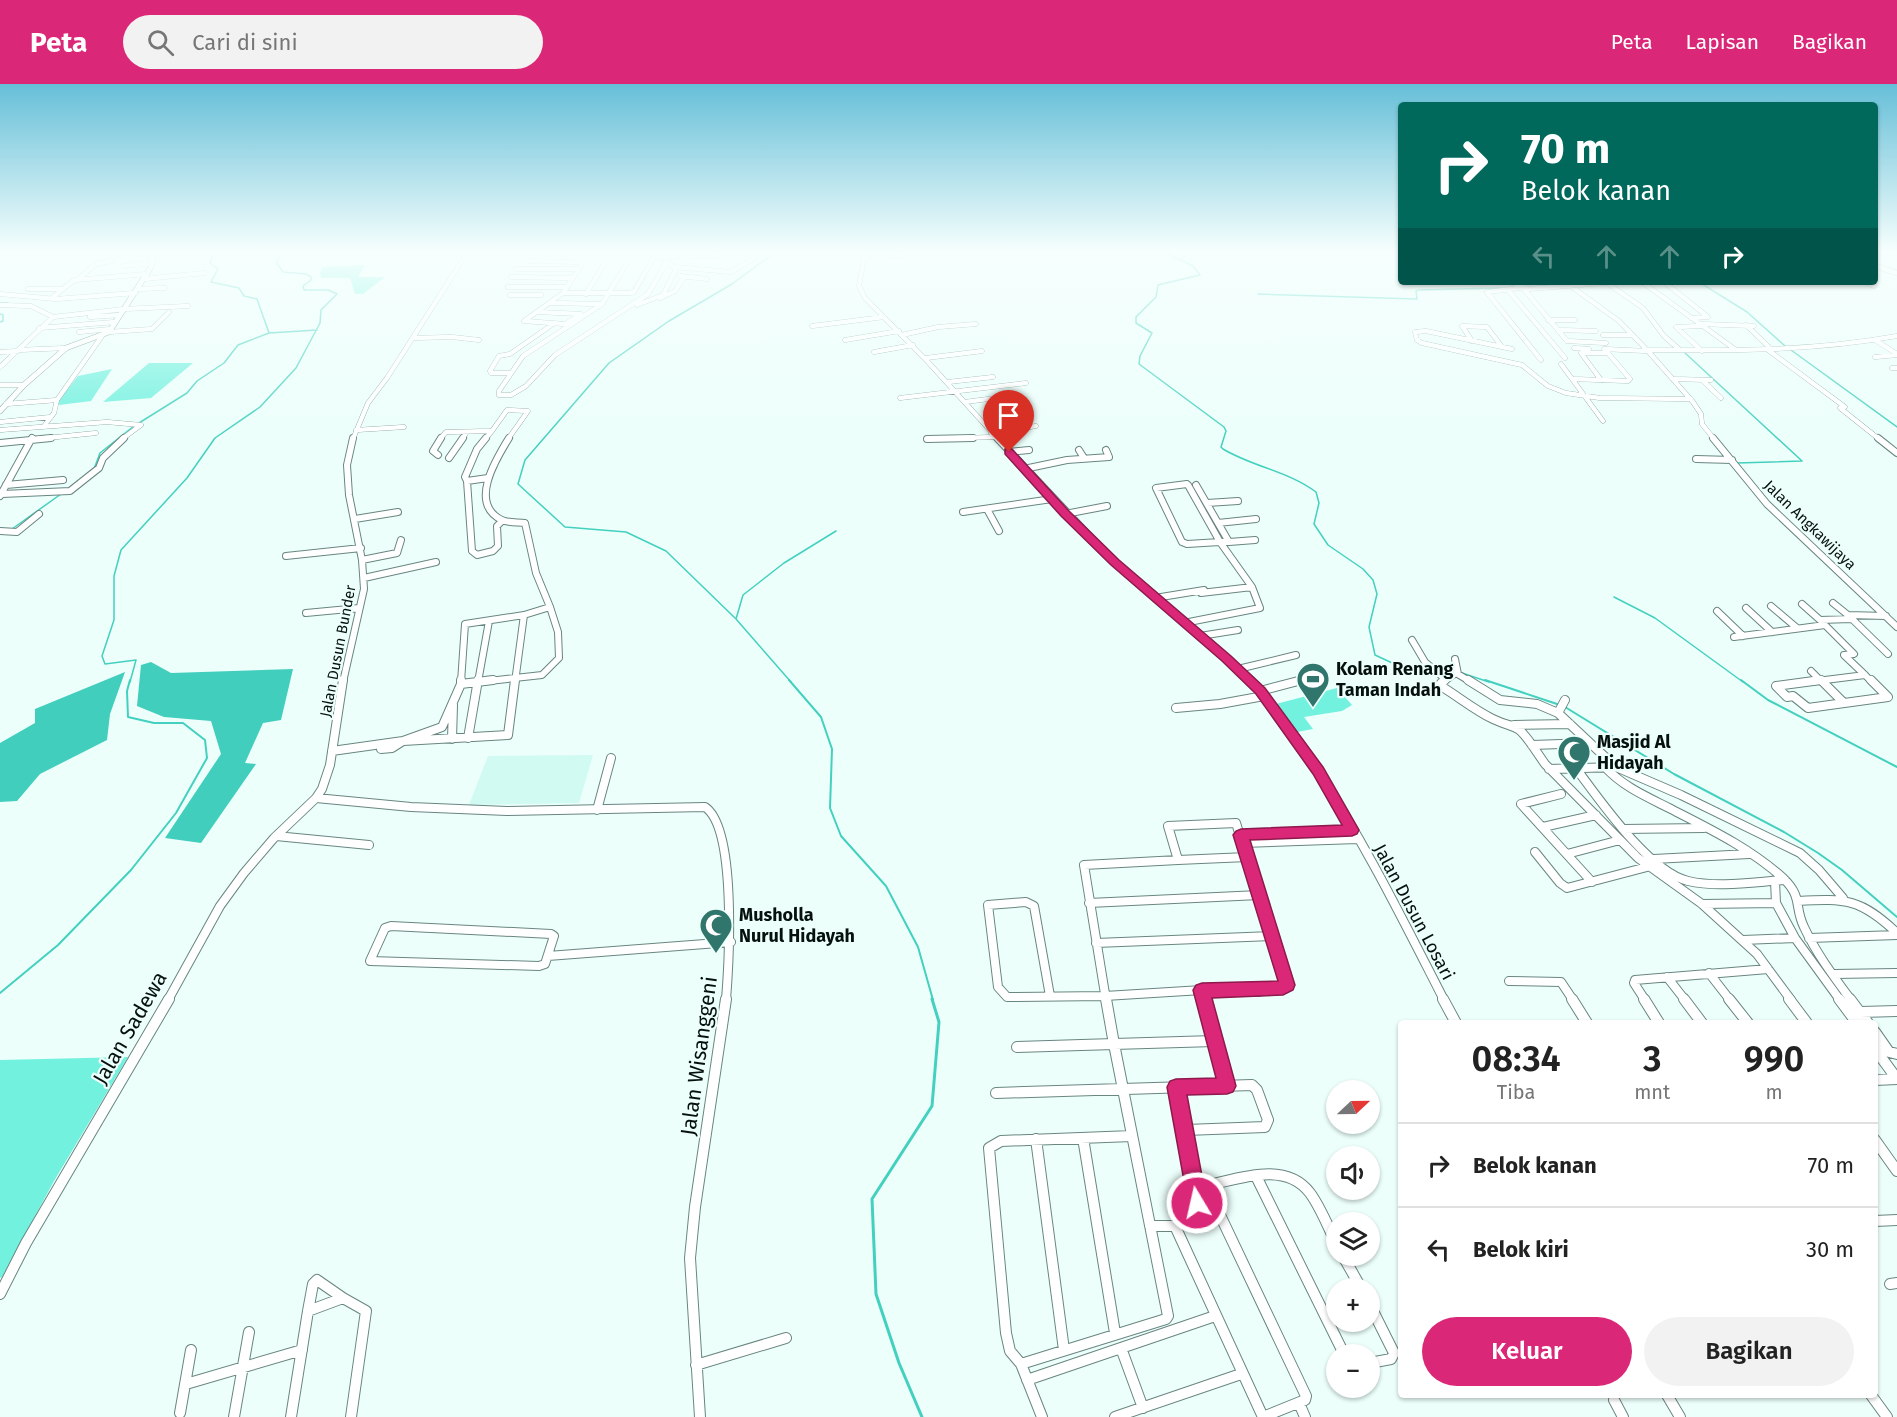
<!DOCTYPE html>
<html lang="id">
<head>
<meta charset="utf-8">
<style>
  body { margin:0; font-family:"Fira Sans",sans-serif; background:#f2f2f2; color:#222; height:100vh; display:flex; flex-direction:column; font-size:22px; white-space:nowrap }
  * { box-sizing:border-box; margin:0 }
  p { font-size:20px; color:#767676 }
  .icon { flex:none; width:33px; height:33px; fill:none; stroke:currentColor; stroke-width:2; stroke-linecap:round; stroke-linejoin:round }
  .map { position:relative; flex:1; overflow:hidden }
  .drawer { position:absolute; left:1398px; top:936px; width:480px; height:378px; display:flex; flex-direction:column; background:#fff; border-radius:6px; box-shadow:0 2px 4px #0004 }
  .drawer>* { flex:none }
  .banner { position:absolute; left:1398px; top:18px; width:480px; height:183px; border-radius:6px; box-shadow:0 2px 4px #0004; background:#00695c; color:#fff; overflow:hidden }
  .needle { width:39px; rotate:68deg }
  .controls { position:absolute; left:1326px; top:996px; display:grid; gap:12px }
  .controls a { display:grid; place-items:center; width:54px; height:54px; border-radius:50%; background:#fff; box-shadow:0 2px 4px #0004; font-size:30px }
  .pin { position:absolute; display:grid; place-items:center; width:51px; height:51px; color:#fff; margin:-62px -26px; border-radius:50% 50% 50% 0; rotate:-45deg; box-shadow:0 0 6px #0007 }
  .pin .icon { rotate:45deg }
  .me { position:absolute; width:66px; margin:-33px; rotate:351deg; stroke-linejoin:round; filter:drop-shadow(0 0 4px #0008) }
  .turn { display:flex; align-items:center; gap:21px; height:126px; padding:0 24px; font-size:27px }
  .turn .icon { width:78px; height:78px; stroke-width:2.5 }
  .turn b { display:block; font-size:42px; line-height:51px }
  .lanes { display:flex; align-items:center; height:57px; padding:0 24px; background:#0003; justify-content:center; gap:30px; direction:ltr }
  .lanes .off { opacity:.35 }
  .eta { display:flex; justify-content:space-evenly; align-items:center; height:102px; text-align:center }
  .eta b { font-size:36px; font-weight:600; line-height:42px }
  .button { display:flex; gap:12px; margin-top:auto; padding:12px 24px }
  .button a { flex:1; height:69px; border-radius:36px; background:#db2777; color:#fff; font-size:24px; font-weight:600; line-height:69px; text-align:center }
  .button a+a { background:#f2f2f2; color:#222 }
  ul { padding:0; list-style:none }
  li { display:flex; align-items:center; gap:18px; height:84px; padding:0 24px; border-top:2px solid #e0e0e0 }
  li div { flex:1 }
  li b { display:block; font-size:22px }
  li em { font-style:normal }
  header { display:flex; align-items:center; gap:36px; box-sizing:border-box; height:84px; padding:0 30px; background:#db2777; color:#fff }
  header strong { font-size:28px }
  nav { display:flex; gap:33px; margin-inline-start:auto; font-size:21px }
  .search { width:420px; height:54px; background:#f2f2f2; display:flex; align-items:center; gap:15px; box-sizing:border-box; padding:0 21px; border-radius:33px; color:#767676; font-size:22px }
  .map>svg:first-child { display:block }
</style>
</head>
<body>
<header>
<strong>Peta</strong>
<div class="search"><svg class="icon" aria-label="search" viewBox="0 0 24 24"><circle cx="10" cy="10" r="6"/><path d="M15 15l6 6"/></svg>Cari di sini</div>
<nav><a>Peta</a><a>Lapisan</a><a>Bagikan</a></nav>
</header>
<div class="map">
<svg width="1897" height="1333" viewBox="0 0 1897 1333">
  <rect width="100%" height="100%" fill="#ecfffb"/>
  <path fill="#d0faf2" d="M593,671L579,719L469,721L488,672Z"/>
  <path fill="#72f1df" d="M365,181L358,193H385L363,210H355L350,194H321L320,189L322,183Z
    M149,279H193L151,314L103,318Z
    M112,285L91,317L59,321L58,317L78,292Z
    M1337,604L1352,621L1342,627L1304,633L1313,645L1297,648L1276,620Z
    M128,973L54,1097L2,1193L0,1194V976Z"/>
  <path fill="#42cebd" d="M151,578L171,589L293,585L281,636L263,639L245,679L256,680L201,759L165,754L221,670L211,637L164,633L137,622L141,581Z
    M125,588L110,630L107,656L40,690L17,717L0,718V659L35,639V625Z"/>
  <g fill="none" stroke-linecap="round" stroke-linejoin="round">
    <path stroke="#44d0bf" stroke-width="1.5" d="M1166,169L1193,182L1200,191L1158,201L1156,213L1136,233V239L1152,249L1140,272L1139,280L1224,343L1226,347L1221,363L1223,365C1253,383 1288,387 1316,408L1319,419L1314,440L1328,461L1363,485L1373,496L1377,510L1369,543L1375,571L1403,584L1433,588
      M1181,175L1188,169
      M1699,198L1747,228L1785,262
      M1258,210L1417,215L1416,207L1419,206L1500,204
      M0,219H8
      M0,230L3,231V237L0,238
      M269,249L317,246
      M1791,266L1897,343
      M1684,268L1802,377L1737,379
      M139,339L187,309L197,297L224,279L238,261L269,249L257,215L244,212L239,204L211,198L218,185L210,179L213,169
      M94,385L100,369L134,342
      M12,445L61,410
      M1614,513L1655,534L1743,598
      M735,534L666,467L626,448L565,443L518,400L525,376L609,279L669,237L732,200L774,169
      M1439,588L1454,587
      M1459,588L1489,598
      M130,598L136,576L105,580L102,572L114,536V492L121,466L187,394L215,354L260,323L296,284L320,239L321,226L337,210L328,206H304L303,202L311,196V193L306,190L283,188L276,178L282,169
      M791,598L736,535L743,511L784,479L836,447"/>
    <path stroke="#44d0bf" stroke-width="2" d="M789,596L821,633L832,665L830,724L841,752L886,802L918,863L933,916
      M1485,596L1560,621
      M1741,596L1768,616L1897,683
      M1565,623L1674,690L1784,748L1818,769L1842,786L1897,833
      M0,909L58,861L131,786L176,729L207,674L205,656L183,639H154L128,633L127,607L130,596"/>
    <path stroke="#44d0bf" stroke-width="3" d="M922,1333L899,1279L876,1210L872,1115L932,1022L939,938L932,915"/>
    <defs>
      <path id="minor-far3" d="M633,169L602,220L523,272L499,307V311H511L526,302L555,271L648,210L667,178
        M865,169L859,202L865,214L928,278L998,355
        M865,173L903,172
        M529,177L584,178
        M124,182L152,179
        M675,183L731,188L753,175
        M516,185H579
        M680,192L707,195
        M511,193L573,194
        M144,195L204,189
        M77,196L96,180L112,177L115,169
        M1510,198L1528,205L1618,198
        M1642,198L1736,266
        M1664,198L1708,233L1691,234
        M1864,198L1874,202
        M1607,199L1643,224L1664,252L1680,266
        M508,203H567
        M1572,203L1619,237L1647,266L1693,318L1701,330L1702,340L1714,355
        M1520,204L1487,208L1541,276
        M1523,204L1567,257L1606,259
        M28,205H63
        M137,205L165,204
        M1508,206L1565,274
        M563,209H631L634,208L654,173L722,172
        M0,210L56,215L135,209
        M586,210L611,169
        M510,211H541
        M52,214L74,196L147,190
        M660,214L675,207L684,193
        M551,219L600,220
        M0,221L31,222L53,233L0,283
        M637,221L663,211L676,185L665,176
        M538,228L581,230L565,240L524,237L563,209L589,169
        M53,233L124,225L188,222
        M90,233L120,231
        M1548,236H1575
        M1702,240L1754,242
        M1746,241L1772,266
        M812,242L884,233
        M1701,242L1676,243L1702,267
        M39,244L115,238
        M1558,246L1596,247
        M79,248L111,245
        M109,248L152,245L169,228
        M902,251L938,243L976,240
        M1603,251H1632
        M413,254L452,253L479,256
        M845,256L899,247
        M1875,256L1897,270
        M1472,257L1462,242L1487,243L1502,263
        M1574,264L1589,265
        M1512,265L1426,247L1415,248L1417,256L1422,259L1522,281L1548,302L1566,309L1600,314L1691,315
        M1604,265L1647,267
        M18,266L66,264
        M1647,266C1731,267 1814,267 1897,252
        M1768,266L1845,323L1840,324L1879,355
        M0,268L18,267
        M874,268L913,261
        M1875,273L1897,271
        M926,274L982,267
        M1561,280L1603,337
        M1892,284H1897
        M511,289H491L490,287L499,272L510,270L553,240
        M1573,295L1628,297L1630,295L1608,269H1581L1601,296
        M1673,295L1711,296
        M1702,296L1721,314
        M948,298L993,293
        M0,301H24
        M900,314L1026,299
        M965,318L1011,312
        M6,320L57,316
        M0,338L51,333
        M44,342L54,329L57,316L102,252
        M0,346L107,338L141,341
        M356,346L404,343
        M991,349L1036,342
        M37,355L96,349
        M122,355L141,341
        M353,355L368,319L387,294L467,169
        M440,355L446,348L492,347L507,326L528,327L508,355
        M462,355L467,348
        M485,355L492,347
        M927,355L995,353"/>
      <path id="minor-far2" d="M486,354L477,365L465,393L467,397L488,394
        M509,354C496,375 468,420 502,436C508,439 518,438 525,439L536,489L550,523
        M997,354L1112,476L1216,564L1251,598
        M1713,354L1767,420L1897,543
        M1878,354L1897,369
        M927,355L973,354
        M0,359L51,354
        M1079,366L1084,374
        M1009,368L1029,366
        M438,371L433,367L441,354
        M449,374L463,354
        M1696,375L1732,376
        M1024,385L1067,376L1109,373L1106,366
        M467,397L472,467L477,471L493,467L498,462L497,442L502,437
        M1187,400L1188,401L1220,458L1187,460L1182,458L1156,404Z
        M6,401L63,396
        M1196,401L1229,458H1220
        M2,410L70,407L99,384L103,374L124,354
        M0,412L32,354
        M1207,419L1238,417
        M987,425L999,447
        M963,428L1052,415
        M1065,430L1107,422
        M355,435L398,428
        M1218,439L1256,435
        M0,447L17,448L39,430
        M1220,458L1252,503
        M1229,458L1255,456
        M286,472L361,464
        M362,476L397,469L401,456
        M364,494L436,478
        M1155,514L1204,506
        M1833,519L1848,531
        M1802,520L1820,536L1851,535
        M1771,522L1797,544
        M1746,524L1772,548
        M1717,527L1743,552
        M306,529L359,524
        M1886,532L1848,531L1888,570
        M1820,536L1854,570L1844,571L1865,591
        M1184,539L1260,524L1252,503L1201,509
        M1200,552L1238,546
        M1734,553L1825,541
        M1412,556L1425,578L1445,595
        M1455,575L1458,590
        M1238,585L1296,571
        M1811,587L1822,598
        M1865,591L1872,598
        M343,598L364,505L362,476L349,411L347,381L353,354
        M461,598L465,540L524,531L550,523L558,548L559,574L542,591L480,598
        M478,598L489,537
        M515,598L524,531
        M1296,598L1316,593
        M1443,598L1456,589L1471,598
        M1809,598L1865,591"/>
      <path id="minor-far1" d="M1250,596C1274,621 1294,651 1313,680C1363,755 1403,836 1444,916
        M1445,596L1441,599L1444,604C1460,614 1476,627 1493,635C1516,646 1515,637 1532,661
        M1468,596L1500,616L1537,620L1558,629L1590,659L1532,661
        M1821,596L1776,602L1787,613L1793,612L1808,624L1888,613L1871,596
        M1821,596L1844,619
        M461,600V596
        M461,600L493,596
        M1260,607L1302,596
        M1176,624L1220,620L1264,612
        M1558,629L1565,616
        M1514,641L1570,640
        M468,654L478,596
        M452,655L453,621
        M1590,659L1616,683
        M1532,661L1545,680L1638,774L1702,820L1757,870L1791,916
        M381,665L392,664L403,657L508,651L515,596
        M332,667L403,657L442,643L461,600
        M1604,682C1622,702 1645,712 1669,724C1708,744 1750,764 1783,794C1803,813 1794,823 1804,843C1816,869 1834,893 1851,916
        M1575,683C1599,715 1648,787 1688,797C1718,804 1754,798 1785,796
        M1549,685L1616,683L1681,711L1800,769L1819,786L1843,814
        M1561,710L1521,720L1592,798
        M316,714L411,723L507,727L705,723C737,744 729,879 726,916
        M597,726L611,674
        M1543,743L1596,731
        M1623,745L1704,744
        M1241,751L1352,746
        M276,752L369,761
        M1243,759L1357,755
        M1535,768L1560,799L1567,804L1647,783
        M1567,770L1620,756
        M1654,775L1749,770
        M1178,776L1247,773
        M1775,797L1776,819
        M1798,817C1846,814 1861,815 1897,849
        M1089,819L1259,811
        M1702,820L1776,819L1795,854L1840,916
        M391,842L551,850L554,852L545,880L539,882L370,877L385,844Z
        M1809,854L1897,851
        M1743,856L1795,854
        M1096,859L1272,852
        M548,872L731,858
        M1709,889L1730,916
        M1834,890L1897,889
        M1667,893L1685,916
        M1509,897L1561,898L1573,916
        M1050,912L1034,822L1026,818L988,821L998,903L1007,913L1105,912L1202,906
        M168,916L220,822L244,789L274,754L316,714L322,705L330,681L343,596
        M1106,916L1084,781L1178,776L1168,742L1236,739L1287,901L1259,908L1202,906L1204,916
        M1645,916L1634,899L1635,896L1768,885"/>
      <path id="minor" d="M1106,915L1114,960
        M1443,915L1456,939
        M1572,915L1587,939
        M1644,915L1659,939
        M1684,915L1702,939
        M1729,915L1748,939
        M1789,915L1807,939
        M1839,915L1857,939
        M1850,915L1868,939
        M1861,928L1897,927
        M1875,948L1889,968L1897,970
        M1214,957L1227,1002
        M1114,960L1168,1232L1166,1235L1021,1280L1010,1267L1006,1249L989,1064L1001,1057L1132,1052
        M1114,960L1214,957L1204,915
        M1017,963L1114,960
        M1875,965L1897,995
        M1875,996L1897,995
        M996,1009L1252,1001L1257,1006L1268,1036L1265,1043L1186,1046
        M1083,1054L1115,1249
        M1036,1055L1064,1266
        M1875,1056L1897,1087
        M1256,1092L1344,1270
        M1200,1136L1220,1131
        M1875,1137L1897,1136
        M1150,1142H1175L1200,1136L1186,1046L1176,1003
        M1175,1142L1263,1333L1305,1316L1306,1312L1220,1131L1209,1101C1241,1094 1286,1077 1310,1109C1321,1124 1328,1143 1336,1159
        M1343,1172L1361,1204
        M1890,1200L1897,1199
        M0,1210L26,1159L169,915
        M1370,1221L1394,1269L1391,1275L1370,1279
        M308,1227L313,1200L317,1196L343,1214
        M1121,1264L1143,1324
        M1021,1280L1042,1333
        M696,1281L786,1254
        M1027,1296L1215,1232
        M186,1300L302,1266
        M1667,1311L1680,1333
        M1871,1311L1887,1333
        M1614,1316L1623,1333
        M1299,1319L1305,1333
        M180,1329L191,1266
        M234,1333L249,1248
        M291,1333L308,1227L343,1214L366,1227L351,1333
        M700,1333L690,1174L695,1123L726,915
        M1115,1333L1241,1290"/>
      <path id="tertiary" d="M1875,182L1897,189
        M0,327L24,301L66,264L109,248L151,183L153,177L150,169"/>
    </defs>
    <use href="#minor-far3" stroke="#698681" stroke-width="5"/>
    <use href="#minor-far2" stroke="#698681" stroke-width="8"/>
    <use href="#minor-far1" stroke="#698681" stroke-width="10"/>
    <use href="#minor" stroke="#698681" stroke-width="12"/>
    <use href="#tertiary" stroke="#698681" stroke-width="6"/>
    <use href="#minor-far3" stroke="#fff" stroke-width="4.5"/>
    <use href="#minor-far2" stroke="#fff" stroke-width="6"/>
    <use href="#minor-far1" stroke="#fff" stroke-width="8"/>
    <use href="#minor" stroke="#fff" stroke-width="10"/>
    <use href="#tertiary" stroke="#fff" stroke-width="5"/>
  </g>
  <linearGradient id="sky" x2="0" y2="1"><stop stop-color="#66bfd8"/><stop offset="0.47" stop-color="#f6fffd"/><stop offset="1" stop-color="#f6fffd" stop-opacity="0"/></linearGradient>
  <rect width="1897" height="356" fill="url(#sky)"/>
  <path fill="#db2777" stroke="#8e194d" stroke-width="1.5" d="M1005,365H1012L1069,427L1119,476L1231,572L1265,604L1323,683L1359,746L1357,750L1352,752L1250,756L1295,901L1293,906L1283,911L1212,914L1236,1002L1233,1008L1227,1010L1187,1011L1207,1119L1204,1126L1197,1129L1190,1126L1188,1119L1167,1003L1170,997L1176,995L1216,994L1193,906L1196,901L1202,899L1278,897L1233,751L1236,747L1241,745L1342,741L1313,690L1256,610L1222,577L1111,481L1061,432L1005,370Z"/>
  <defs>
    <symbol id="stadium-pin" viewBox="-11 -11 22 30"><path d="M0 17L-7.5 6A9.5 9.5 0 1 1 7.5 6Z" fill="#30766d" stroke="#ecfffb"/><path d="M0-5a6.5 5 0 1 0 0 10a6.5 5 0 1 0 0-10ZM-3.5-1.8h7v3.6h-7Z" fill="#fff"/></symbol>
    <symbol id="mosque-pin" viewBox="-11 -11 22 30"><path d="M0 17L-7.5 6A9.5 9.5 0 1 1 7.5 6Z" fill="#30766d" stroke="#ecfffb"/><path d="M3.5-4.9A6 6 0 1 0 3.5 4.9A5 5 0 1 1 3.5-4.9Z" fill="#fff"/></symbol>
  </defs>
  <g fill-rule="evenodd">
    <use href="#stadium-pin" x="1294" y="576" width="38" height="52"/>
    <use href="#mosque-pin" x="1555" y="649" width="38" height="52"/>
    <use href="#mosque-pin" x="697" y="822" width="38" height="52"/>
  </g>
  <g text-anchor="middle" stroke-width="4.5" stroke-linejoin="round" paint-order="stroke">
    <g font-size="15" fill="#06110f" stroke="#ecfffb">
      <text transform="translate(1810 441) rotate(44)" y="5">Jalan Angkawijaya</text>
      <text transform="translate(338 567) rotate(-79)" y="5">Jalan Dusun Bunder</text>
    </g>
    <g font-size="18" font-weight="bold" fill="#06110f" stroke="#ecfffb" text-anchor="start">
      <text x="1336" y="591">Kolam Renang<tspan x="1336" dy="21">Taman Indah</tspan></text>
      <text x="1597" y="664">Masjid Al<tspan x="1597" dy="21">Hidayah</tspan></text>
      <text x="739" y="837">Musholla<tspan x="739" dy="21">Nurul Hidayah</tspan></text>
    </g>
    <g font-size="18" fill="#06110f" stroke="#ecfffb">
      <text transform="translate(1414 828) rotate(62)" y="6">Jalan Dusun Losari</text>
    </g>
    <g font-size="21" fill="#06110f" stroke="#ecfffb">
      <text transform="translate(130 944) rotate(-60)" y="7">Jalan Sadewa</text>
      <text transform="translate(699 972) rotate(-82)" y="7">Jalan Wisanggeni</text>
    </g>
  </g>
</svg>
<div class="controls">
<a><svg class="needle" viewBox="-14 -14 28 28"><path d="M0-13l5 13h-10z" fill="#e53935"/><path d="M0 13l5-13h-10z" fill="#767676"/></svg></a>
<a><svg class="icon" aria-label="sound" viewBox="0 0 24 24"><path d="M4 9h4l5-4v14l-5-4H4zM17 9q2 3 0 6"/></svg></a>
<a><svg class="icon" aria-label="layers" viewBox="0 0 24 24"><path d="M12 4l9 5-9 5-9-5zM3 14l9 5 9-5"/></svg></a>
<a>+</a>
<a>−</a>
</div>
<div class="pin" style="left:1009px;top:368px;background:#d93025"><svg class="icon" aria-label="arrive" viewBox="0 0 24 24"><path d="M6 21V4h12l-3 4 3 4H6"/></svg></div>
<svg class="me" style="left:1197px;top:1119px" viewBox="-20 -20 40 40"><circle r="17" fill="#db2777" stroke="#fff" stroke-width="3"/><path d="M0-11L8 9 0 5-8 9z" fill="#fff"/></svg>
<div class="banner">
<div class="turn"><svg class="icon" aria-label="right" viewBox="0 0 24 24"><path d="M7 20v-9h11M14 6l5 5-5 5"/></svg><div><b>70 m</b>Belok kanan</div></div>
<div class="lanes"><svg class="icon off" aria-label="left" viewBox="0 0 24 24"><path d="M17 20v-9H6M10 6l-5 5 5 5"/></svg><svg class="icon off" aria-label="ahead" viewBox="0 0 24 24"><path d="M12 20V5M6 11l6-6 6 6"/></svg><svg class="icon off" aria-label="ahead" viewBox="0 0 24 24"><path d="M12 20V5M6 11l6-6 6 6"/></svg><svg class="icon" aria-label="right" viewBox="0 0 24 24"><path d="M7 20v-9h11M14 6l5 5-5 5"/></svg></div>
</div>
<section class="drawer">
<div class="eta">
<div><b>08:34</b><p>Tiba</p></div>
<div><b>3</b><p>mnt</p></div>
<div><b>990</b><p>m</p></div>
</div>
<ul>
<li><svg class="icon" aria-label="right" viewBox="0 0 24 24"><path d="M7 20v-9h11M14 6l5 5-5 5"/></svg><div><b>Belok kanan</b></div><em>70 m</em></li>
<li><svg class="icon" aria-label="left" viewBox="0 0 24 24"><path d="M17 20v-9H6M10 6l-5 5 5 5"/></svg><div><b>Belok kiri</b></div><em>30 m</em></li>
</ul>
<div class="button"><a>Keluar</a><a>Bagikan</a></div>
</section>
</div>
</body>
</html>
